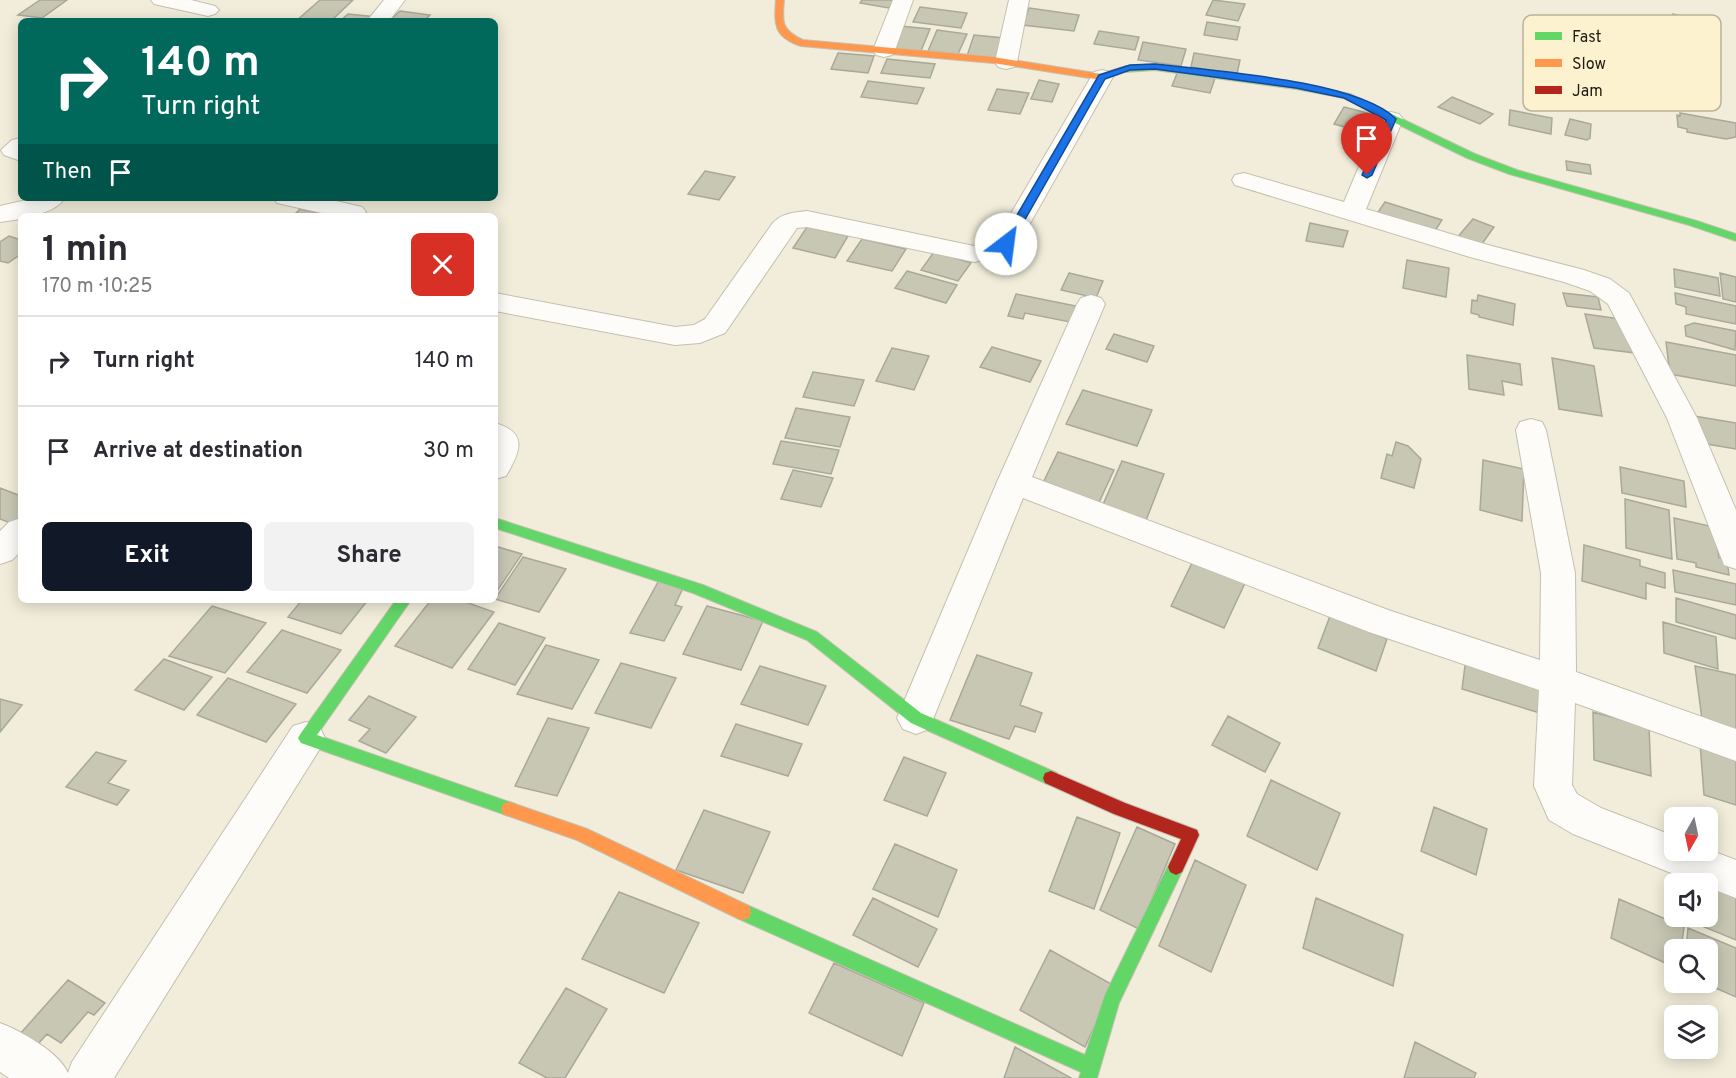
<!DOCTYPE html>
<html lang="en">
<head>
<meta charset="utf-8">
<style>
  body { margin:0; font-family:Overpass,sans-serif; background:#f2f2f3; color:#2b2b33; height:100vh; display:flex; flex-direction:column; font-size:22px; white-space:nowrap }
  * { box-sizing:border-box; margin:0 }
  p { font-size:20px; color:#7c7c81 }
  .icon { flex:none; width:33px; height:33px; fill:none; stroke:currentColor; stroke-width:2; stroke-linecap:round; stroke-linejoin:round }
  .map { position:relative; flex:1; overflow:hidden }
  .details { position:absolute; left:18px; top:213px; width:480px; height:390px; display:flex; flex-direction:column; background:#fff; border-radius:9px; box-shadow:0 3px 15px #0003 }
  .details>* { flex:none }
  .hud { position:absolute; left:18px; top:18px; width:480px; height:183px; border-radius:9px; box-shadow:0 3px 15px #0003; background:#00695c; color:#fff; overflow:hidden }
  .needle { width:39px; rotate:189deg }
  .buttons { position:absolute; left:1664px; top:807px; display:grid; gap:12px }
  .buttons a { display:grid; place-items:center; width:54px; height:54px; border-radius:9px; background:#fff; box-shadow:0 3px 15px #0003; font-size:30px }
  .pin { position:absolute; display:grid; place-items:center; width:51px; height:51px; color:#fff; margin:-62px -26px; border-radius:50% 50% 50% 0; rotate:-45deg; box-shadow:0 0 6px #0007 }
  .pin .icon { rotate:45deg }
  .me { position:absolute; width:66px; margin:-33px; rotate:30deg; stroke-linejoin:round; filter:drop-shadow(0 0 4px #0008) }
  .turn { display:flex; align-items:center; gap:21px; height:126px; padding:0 24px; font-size:27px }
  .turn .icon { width:78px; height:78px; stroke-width:2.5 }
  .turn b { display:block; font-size:42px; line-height:51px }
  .then { display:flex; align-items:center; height:57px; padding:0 24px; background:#0003; gap:12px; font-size:22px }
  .round { display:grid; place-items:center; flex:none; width:63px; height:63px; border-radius:9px; background:#f2f2f3 }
  .overview { display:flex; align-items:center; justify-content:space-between; height:102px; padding:0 24px }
  h1 { font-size:36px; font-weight:700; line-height:45px }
  .primary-button { display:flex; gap:12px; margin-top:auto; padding:12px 24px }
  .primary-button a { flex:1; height:69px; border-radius:9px; background:#111827; color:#fff; font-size:24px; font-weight:700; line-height:69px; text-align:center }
  .primary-button a+a { background:#f2f2f3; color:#2b2b33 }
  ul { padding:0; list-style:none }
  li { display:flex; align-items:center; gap:18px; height:90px; padding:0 24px; border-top:2px solid #e1e1e2 }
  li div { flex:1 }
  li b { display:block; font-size:22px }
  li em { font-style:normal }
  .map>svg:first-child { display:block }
</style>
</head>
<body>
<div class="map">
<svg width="1736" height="1078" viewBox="0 0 1736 1078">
  <rect width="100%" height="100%" fill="#f2edda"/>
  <path fill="#c8c7b4" stroke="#a9a89a" stroke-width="1.5" d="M40,0H67L42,18L18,15Z
    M320,0H353L331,21H296Z
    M862,0H895L889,8L860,3Z
    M1213,0L1245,4L1238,21L1206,15Z
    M920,7L967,13L961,28L913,22Z
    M1029,8L1079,15L1074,31L1023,25Z
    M400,11L430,15L424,21H389Z
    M348,14L378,17L374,21H340Z
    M1673,14L1711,23L1707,37L1668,28Z
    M1207,22L1240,27L1237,40L1204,35Z
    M900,26L930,29L921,51L891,48Z
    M937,30L967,34L958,54L928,51Z
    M1099,31L1139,37L1135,50L1094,44Z
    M974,35L1004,38L998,59L967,56Z
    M1143,42L1186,49L1181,66L1138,60Z
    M838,53L874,56L868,73L831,69Z
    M1194,53L1240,60L1237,74L1191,67Z
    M887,59L935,64L930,78L881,73Z
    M1178,71L1215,78L1210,93L1172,86Z
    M1039,80L1059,84L1052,102L1031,99Z
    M868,81L924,88L917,104L861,97Z
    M997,89L1029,93L1020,114L988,110Z
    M1452,97L1493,114L1480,124L1438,107Z
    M1344,107L1383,117L1373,135L1334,124Z
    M1510,110L1552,118L1551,134L1509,125Z
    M1680,113L1736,123V137L1726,139L1687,132V129L1678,127L1677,115L1680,116Z
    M1570,119L1591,124L1590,138L1587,140L1565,135Z
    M1566,161L1590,165L1591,174L1567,170Z
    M705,171L735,177L719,200L688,194Z
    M1385,202L1442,220L1433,234L1376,215Z
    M300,209L334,216H293Z
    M1473,219L1494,227L1479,248L1456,239Z
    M1310,223L1348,231L1343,247L1306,241Z
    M807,227L848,236L835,258L793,248Z
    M9,236L21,240V254L8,263L0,261V242Z
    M862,239L906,249L892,271L847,261Z
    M934,252L971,263L958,281L921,270Z
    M1407,260L1449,268L1446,297L1403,288Z
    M1674,269L1718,278L1720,296L1675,287Z
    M907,271L957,285L946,303L895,288Z
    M1069,273L1103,281L1096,298L1061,290Z
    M1720,273L1736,277V302L1723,299Z
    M1563,293L1598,297L1601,310L1567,306Z
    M1675,293L1736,306V324L1686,314V307L1676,304Z
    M1016,294L1076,306L1070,322L1025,313L1023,319L1008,316Z
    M1478,295L1515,304L1513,325L1479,317V315L1471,313L1472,300L1477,301Z
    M1585,314L1627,320L1636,353L1594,348Z
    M1694,323L1736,331L1735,350L1686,336L1685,326Z
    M1114,334L1154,346L1147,362L1106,349Z
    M1666,342L1736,355V386L1670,374Z
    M992,347L1041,361L1030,382L980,367Z
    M892,348L929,356L914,390L876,381Z
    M1467,355L1520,364L1522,385L1502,381L1504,395L1469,389Z
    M1552,358L1594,366L1602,416L1559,409Z
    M813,372L864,380L854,406L803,397Z
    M1083,390L1152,410L1137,446L1066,424Z
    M796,408L850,417L840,447L785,438Z
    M1694,416L1736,423V449L1701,443Z
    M781,441L839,450L831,474L773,464Z
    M1396,442L1408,446L1421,459L1414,488L1381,478L1387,454L1392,456Z
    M1058,452L1114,470L1096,509L1039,491Z
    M1483,460L1524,469L1522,521L1480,510Z
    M1122,461L1164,474L1145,523L1101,509Z
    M1620,467L1684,481L1686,507L1622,493Z
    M793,470L833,478L821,507L781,499Z
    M0,488L21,496V524L18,526L0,519Z
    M1625,499L1669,510L1672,559L1626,548Z
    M1674,518L1714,527L1719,558L1727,560L1729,575L1696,567V563L1677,559Z
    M1584,545L1640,560V566L1665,573V588L1646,583V599L1582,581Z
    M495,546L522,554L495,594Z
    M523,557L566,569L539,612L495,599Z
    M1193,561L1246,581L1224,628L1171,606Z
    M1673,570L1736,584V605L1675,592Z
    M658,582L683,588L675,605L682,607L664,641L630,633Z
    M1676,598L1736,615V639L1676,622Z
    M302,600H368L341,634L288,617Z
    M431,600H460L494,612L452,668L395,646Z
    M212,606L266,623L225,673L169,656Z
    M707,606L763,621L741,670L683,654Z
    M1330,616L1387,639L1376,671L1318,648Z
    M1663,622L1716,637L1718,669L1664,653Z
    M499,623L545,638L515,685L468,669Z
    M282,630L341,650L307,693L247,672Z
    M546,645L599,660L572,709L517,694Z
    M977,655L1032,673L1020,705L1042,713L1035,732L1015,726L1009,739L950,720Z
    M1466,658L1548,682L1546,715L1462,689Z
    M164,659L212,677L184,710L135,690Z
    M621,663L676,678L651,728L595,713Z
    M760,666L826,686L808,725L741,704Z
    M1695,666L1736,675V736L1703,727Z
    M228,678L296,704L266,742L197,715Z
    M369,696L416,717L386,753L359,741L370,729L349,720Z
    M0,699L22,705L0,732Z
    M1593,712L1649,727L1651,776L1594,760Z
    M1228,716L1280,743L1265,772L1212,745Z
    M548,718L589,728L557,796L515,786Z
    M736,724L802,744L788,776L721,756Z
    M1700,743L1736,753V805L1704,795Z
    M96,752L126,761L108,783L129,790L117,805L66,787Z
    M904,757L946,773L927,816L884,800Z
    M1271,780L1340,813L1317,870L1247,836Z
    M1434,807L1487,829L1476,875L1421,851Z
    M704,810L770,832L743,893L676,870Z
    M1077,817L1120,833L1094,909L1049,891Z
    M1137,827L1175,844L1139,929L1100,910Z
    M895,844L957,870L938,917L873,889Z
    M1195,860L1246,885L1211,972L1159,946Z
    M1700,876L1736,890V940L1697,924V916H1707V884Z
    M619,892L699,923L664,993L582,959Z
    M873,898L937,929L918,967L853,935Z
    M1316,898L1403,935L1393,986L1303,948Z
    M1619,899L1684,927L1681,950H1674V967L1611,938Z
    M1688,928L1736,948V997L1702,982H1707V950H1686Z
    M1050,950L1113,985L1085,1047L1020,1010Z
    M834,963L924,1003L902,1056L809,1013Z
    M68,980L105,1003L94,1015L88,1012L61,1043L47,1034L28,1055L11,1044Z
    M566,988L607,1009L565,1078H547L519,1063Z
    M1415,1042L1476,1073L1474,1078H1404Z
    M1015,1047L1071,1078H1004Z"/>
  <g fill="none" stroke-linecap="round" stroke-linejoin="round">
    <defs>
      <path id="street" d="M151,0H191L215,6L219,10L215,14L208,16L154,4Z
        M384,0H405L389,21H367Z
        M893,0H913L895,50L892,55L884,57L876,55L873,50Z
        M1009,0H1029L1017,62L1014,67L1006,69L998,67L995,62Z
        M1102,70L1110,72L1113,77L1015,250L975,262L807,227L797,228L725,333L700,343L675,345L495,311V293L675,327L694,325L705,319L772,224C782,213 792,213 807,211L974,246L996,239L1091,77L1094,72Z
        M1391,112L1399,114L1403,119L1366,209L1488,245L1584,270L1610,279L1629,293L1697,418L1736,510V569L1724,565L1667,418L1608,304L1590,291L1564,282L1470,257L1235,185L1232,180L1235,175L1244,173L1344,202L1379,119L1383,114Z
        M21,138V161L4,155L1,150L12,140Z
        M35,198H65C56,211 37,216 21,216V219L0,222V206Z
        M273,198H323L362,207L366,212L363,216H335L277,203Z
        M1091,295L1101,298L1105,304L1032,477L1391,611L1540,660L1541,573L1516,430L1520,422L1531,419L1542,422L1546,430L1575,573L1576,672L1736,729V761L1575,703L1572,785L1577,794L1601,808L1674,836V850L1707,849L1736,860V898L1707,887V884H1699L1573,834L1549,820L1534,786L1539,690L1369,632L1023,498L929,729L916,734L903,729L897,718L997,482L1077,304L1081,298Z
        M495,423C529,433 520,452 506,476L495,479Z
        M21,518V551L12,560L0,564V531L9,522Z
        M306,722L319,726L325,738L319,750L114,1078H9L0,1072V1023C21,1031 59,1052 68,1073L72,1062L293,726Z"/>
      <path id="fast" d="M1155,64L1296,83L1350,94L1475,154L1517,170L1697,221L1736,234V241L1689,225L1509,174L1467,158L1344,98L1296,89L1155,70L1126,72L1121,69L1126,66Z
        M495,518L703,585L817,632L921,713L1057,773L1059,778L1057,783L1051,785L1045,783L911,723L807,640L693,593L495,528Z
        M396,600H411L317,735L515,804L517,809L515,814L509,816L301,743L298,738L301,733Z
        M1176,859L1182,862L1184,867L1119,1003L1097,1078H1079L1081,1072L737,918L735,912L737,906L743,904L749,906L1085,1055L1105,995L1170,862Z"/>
      <path id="slow" d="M776,0H784C782,22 781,30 803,40L993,57L1101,74L1126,66L1131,69L1102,80L993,63L801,46C774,37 774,25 776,0Z
        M509,802L587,829L749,906L751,912L749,918L743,920L737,918L577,840L503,814L501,809L503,804Z"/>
      <path id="jam" d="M1051,771L1125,803L1197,830L1199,835L1182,872L1176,875L1170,872L1168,867L1181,839L1114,814L1045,783L1043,778L1045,773Z"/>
    </defs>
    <use href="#street" stroke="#c4c0b1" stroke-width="2"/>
    <use href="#fast" stroke="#c4c0b1" stroke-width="2"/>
    <use href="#slow" stroke="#c4c0b1" stroke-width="2"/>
    <use href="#jam" stroke="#c4c0b1" stroke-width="2"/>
    <use href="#street" fill="#fdfcf9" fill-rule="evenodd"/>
    <use href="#fast" fill="#63d668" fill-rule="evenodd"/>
    <use href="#slow" fill="#ff974d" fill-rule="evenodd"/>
    <use href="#jam" fill="#b3261e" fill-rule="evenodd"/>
  </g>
  <path fill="#1a73e8" stroke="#114b97" stroke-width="1.5" d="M1155,64C1212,71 1357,80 1396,119L1372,175L1367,178L1362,175L1386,120L1344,98L1296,88L1155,69L1130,70L1105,79L1011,244L1006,247L1002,246L1000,244L1099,75L1130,65Z"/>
  <rect x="1523" y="15" width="198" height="96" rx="9" fill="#fdf2d0" stroke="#bab296" stroke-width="1.5"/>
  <rect x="1535" y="32" width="27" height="8" fill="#63d668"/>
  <rect x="1535" y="59" width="27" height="8" fill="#ff974d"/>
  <rect x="1535" y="86" width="27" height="8" fill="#b3261e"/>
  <g font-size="16" fill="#1f1b0f">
    <text x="1572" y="42">Fast</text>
    <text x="1572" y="69">Slow</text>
    <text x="1572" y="96">Jam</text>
  </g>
</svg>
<div class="buttons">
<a><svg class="needle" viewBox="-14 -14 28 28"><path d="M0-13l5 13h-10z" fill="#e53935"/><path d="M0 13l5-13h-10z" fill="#7c7c81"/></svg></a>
<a><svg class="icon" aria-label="sound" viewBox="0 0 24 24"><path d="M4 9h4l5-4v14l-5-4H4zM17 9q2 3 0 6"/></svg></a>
<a><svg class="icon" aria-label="search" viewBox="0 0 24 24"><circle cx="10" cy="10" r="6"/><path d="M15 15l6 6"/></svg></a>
<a><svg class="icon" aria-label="layers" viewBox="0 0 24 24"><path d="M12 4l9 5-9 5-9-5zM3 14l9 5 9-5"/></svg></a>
</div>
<div class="pin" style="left:1367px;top:175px;background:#d93025"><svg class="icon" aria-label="arrive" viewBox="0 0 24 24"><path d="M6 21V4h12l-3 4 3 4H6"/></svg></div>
<svg class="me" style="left:1006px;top:244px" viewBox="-20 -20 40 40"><circle r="19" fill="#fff"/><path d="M0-13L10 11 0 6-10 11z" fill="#1a73e8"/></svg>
<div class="hud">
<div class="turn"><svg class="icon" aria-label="right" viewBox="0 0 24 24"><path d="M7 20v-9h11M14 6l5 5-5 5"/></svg><div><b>140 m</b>Turn right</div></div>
<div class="then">Then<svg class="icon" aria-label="arrive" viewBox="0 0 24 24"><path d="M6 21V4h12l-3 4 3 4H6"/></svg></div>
</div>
<section class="details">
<div class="overview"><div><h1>1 min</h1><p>170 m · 10:25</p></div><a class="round" style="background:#d93025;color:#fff"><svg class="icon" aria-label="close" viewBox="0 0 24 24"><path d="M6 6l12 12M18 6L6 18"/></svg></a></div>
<ul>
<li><svg class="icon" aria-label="right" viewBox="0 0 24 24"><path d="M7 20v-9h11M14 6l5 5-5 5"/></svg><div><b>Turn right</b></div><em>140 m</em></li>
<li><svg class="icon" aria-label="arrive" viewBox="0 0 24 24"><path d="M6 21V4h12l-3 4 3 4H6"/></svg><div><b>Arrive at destination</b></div><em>30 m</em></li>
</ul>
<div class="primary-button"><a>Exit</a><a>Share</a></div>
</section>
</div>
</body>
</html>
